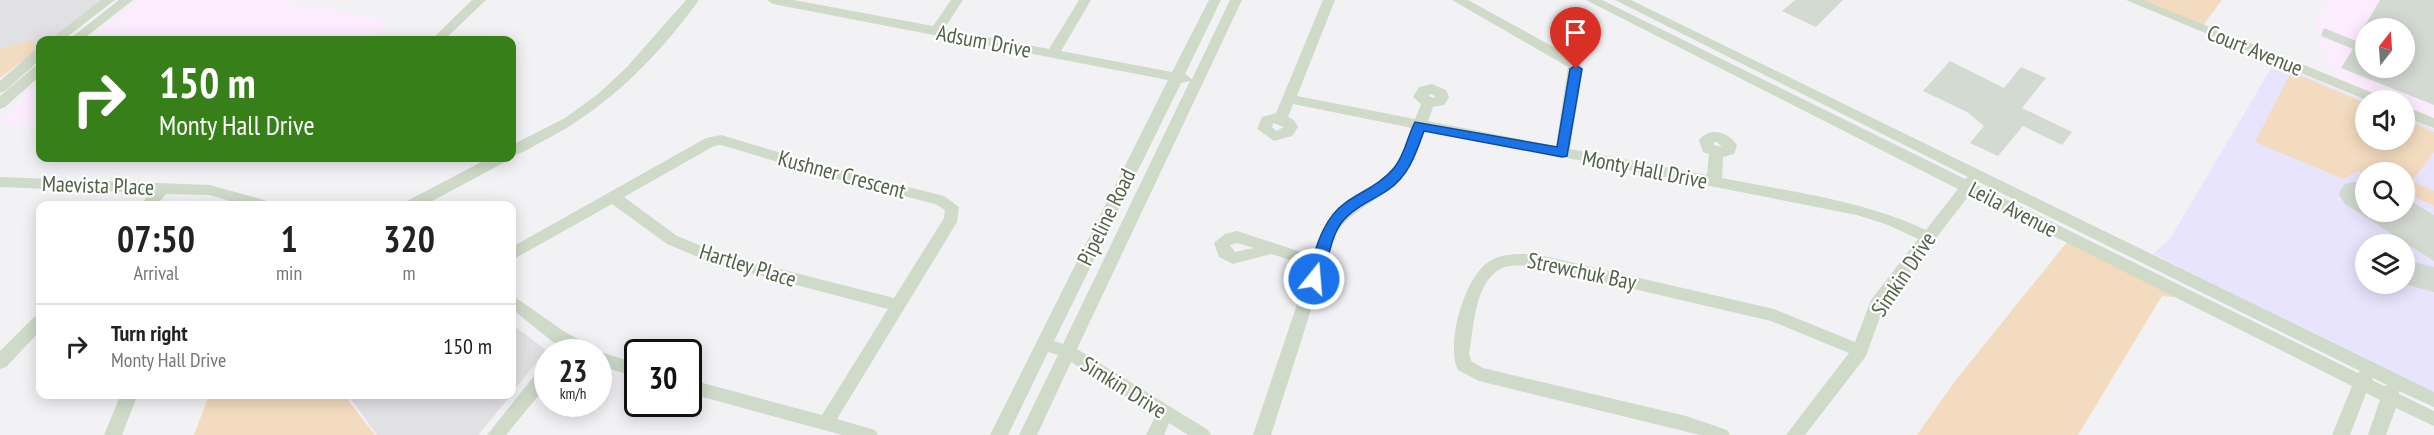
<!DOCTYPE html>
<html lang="en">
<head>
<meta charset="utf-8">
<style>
  body { margin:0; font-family:"PT Sans Narrow",sans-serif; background:#f6f6f6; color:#222; height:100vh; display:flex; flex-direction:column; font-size:22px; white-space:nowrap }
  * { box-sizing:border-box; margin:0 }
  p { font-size:20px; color:#767676 }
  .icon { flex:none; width:33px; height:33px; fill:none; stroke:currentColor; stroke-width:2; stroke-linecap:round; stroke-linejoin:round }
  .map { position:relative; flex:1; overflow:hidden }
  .panel { position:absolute; left:36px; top:201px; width:480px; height:198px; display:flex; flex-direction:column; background:#fff; border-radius:12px; box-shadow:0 3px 15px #0003 }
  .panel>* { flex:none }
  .hud { position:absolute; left:36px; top:36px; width:480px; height:126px; border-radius:12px; box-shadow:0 3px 15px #0003; background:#378019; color:#fff; overflow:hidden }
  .needle { width:39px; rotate:17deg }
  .tools { position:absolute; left:2355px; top:18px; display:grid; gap:12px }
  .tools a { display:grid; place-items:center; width:60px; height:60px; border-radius:50%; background:#fff; box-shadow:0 3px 15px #0003; font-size:30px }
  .speed { position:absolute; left:534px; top:339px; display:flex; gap:12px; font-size:30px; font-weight:700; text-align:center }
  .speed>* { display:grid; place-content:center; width:78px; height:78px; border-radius:50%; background:#fff; box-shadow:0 3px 15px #0003; line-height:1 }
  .speed small { font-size:15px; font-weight:400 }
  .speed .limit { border:3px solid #111; border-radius:9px; background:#fff; color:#111 }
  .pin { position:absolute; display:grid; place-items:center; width:51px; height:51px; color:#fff; margin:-62px -26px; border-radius:50% 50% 50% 0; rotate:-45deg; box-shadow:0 0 6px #0007 }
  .pin .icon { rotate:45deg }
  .me { position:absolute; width:66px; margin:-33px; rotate:17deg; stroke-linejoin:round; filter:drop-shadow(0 0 4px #0008) }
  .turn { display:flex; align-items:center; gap:21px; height:126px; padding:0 24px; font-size:27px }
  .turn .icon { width:78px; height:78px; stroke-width:2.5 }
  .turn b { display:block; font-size:42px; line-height:51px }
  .eta { display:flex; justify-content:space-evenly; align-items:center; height:102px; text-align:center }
  .eta b { font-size:36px; font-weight:800; line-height:42px }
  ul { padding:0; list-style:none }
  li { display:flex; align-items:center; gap:18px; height:84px; padding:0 24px; border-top:2px solid #e0e0e0 }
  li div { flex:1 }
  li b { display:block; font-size:22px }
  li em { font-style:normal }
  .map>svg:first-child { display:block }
</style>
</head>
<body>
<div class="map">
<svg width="2434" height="435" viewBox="0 0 2434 435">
  <rect width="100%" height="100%" fill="#f2f2f5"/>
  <path fill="#fbedfe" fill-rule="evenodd" d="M139,0H285L390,21L367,40H87Z
    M2326,0H2434V119L2405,107L2404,100H2389L2350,85L2329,67L2320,47L2315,18ZM2366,28H2404V68H2366Z
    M40,81V126L0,124V119Z"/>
  <path fill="#e1e1e3" d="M0,0H103L49,40H40V47L33,53V40L0,49Z
    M512,324L546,350L512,393Z
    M348,395H511L478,435H377Z"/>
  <path fill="#e9e4fd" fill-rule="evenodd" d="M2274,63L2365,101L2366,140H2404L2405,117L2434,129V396L2153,254L2170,239ZM2366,172H2404V212H2366ZM2366,244H2404V284H2366Z"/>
  <path fill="#f3dbbf" d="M2131,0H2222L2201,28Z
    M33,40V53L0,78V49Z
    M2291,72L2365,103L2366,140H2404L2405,120L2434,132V152L2412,181L2434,191V206L2405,192L2404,172L2365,174L2358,171L2343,179L2255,142Z
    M2068,241L2182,298L2162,296L2078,435H1917L1955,381Z
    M209,395H344L375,435H194Z"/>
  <path fill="#d3dad1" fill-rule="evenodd" d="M1795,0H1843L1816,27L1782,11Z
    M2380,0H2434V105L2341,68L2353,49L2321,36L2324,28L2356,41ZM2366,28H2404V68H2366Z
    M1950,61L2004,88L2021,67L2046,78L2022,108L2072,132L2062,145L2023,126L1998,156L1970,143L1984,126L1967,112L1923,91Z
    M2352,182L2366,183V212H2404V197L2434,215V261L2345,204L2339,195L2340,191L2344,185Z
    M2404,260L2434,267V292L2404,284Z"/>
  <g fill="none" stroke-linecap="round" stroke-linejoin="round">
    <path fill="#cfdac8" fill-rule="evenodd" d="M101,0H115L63,40H49Z
      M119,0H133L82,40H68Z
      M472,0H486L444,40H431Z
      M686,0H699C658,57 607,108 545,140C534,146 523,153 512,156V145L565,118L598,94L626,68Z
      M767,0H794L933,26L951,0H963L944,29L1049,49L1079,0H1091L1061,51L1172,72L1209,0H1221L1185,74L1192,79L1230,0H1242L1077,349L1208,430L1211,435H1188L1169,423L1164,435H1146L1156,415L1071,362L1037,435H1019L1058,355L1048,352L1008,435H990L1168,80L773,4ZM1190,81L1063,344L1054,341L1181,83Z
      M1323,0H1335L1297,96L1415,119L1421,104L1413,97L1419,87L1432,84L1446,90L1449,97L1444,105L1433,107L1428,121L1556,146L1568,67L1452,0H1468L1579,61L1583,69L1570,149L1707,175L1709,154L1703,152L1699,140C1710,126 1728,132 1737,145L1734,154L1723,157L1722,178C1791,192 1862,200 1926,230L1958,189L1586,0H1602L1965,179L1968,177L1615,0H1631L2434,392V407L2399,391V394L2434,411V426L2396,408L2386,435H2368L2380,400L2366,393L2350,435H2332L2352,386L1970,194L1884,306L1866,356L1805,435H1786L1849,353L1771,321L1535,266C1524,266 1512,264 1502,268C1474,282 1474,327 1469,354L1471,361L1483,368L1686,416L1727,430L1730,435H1700L1479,381L1458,370C1445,344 1465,275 1490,261C1503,253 1520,254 1535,254L1774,309L1855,342L1871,300L1918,239L1888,225L1857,215L1425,130C1416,156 1404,179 1381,196C1363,208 1347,216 1335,235L1271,435H1253L1310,266L1271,254L1233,264L1219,257L1214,243L1225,234L1237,231L1313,256C1320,236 1327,218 1344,205C1359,194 1376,187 1389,173C1401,160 1407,144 1412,128L1293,104L1288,117L1294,120L1298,127L1292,136L1274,141L1257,129L1262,117L1276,113ZM1431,94L1435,96V98L1428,96ZM1273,123L1284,127L1276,131L1272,127ZM1714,142H1717L1722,147L1714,145ZM1979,182L2360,371L2358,373L1977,185ZM1237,243L1254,248L1235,252L1230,245ZM2373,378L2387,385L2384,386L2372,380Z
      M2126,0H2143L2383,97L2385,100H2366Z
      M40,49V60L5,91L0,93V81L35,50Z
      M40,65V76L5,107L0,109V96L35,66Z
      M2404,106L2434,118V128L2404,117Z
      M721,135L825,166L944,196L959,207L957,222L837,419L875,430L878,435H842L688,393V379L822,415L888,309L712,263L667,244L612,204L512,260V247L706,138ZM721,145L825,176L935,204L945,210L944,218L894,298L721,254L677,236L624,197L714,146Z
      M489,158H507L505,162L423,206H403L405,202Z
      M0,177L210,185L271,202L273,206H246L210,195L166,194L156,206H140L150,193L0,187Z
      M512,295L565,332L594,347L596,352L598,351L638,364V378L598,365V352H574L553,342L512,309Z
      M40,315V331L6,367L0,369V351L34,317Z
      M548,364V384L506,435H487L542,366Z
      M121,394H138L122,435H104Z"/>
  </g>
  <path fill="#1a73e8" stroke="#114b97" stroke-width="1.5" d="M1576,65L1582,69L1567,156L1562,157L1424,131C1416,153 1409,176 1388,190C1373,200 1354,207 1342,222C1329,239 1329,264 1319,283H1309L1306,279C1315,253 1321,220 1345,203C1362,191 1381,184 1394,168C1405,155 1407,137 1415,122L1557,147L1570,69Z"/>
  <g text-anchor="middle" stroke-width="4.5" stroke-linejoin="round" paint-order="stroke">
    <g font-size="22" fill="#526148" stroke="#fff">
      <text transform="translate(984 41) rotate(11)" y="8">Adsum Drive</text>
      <text transform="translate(2255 50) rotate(22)" y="8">Court Avenue</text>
      <text transform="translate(1645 169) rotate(11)" y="8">Monty Hall Drive</text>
      <text transform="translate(842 174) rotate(15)" y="8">Kushner Crescent</text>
      <text transform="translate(98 185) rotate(2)" y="8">Maevista Place</text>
      <text transform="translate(2013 209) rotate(27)" y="8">Leila Avenue</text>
      <text transform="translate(1106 217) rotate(-64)" y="8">Pipeline Road</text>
      <text transform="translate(748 265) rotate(17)" y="8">Hartley Place</text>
      <text transform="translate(1582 271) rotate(12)" y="8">Strewchuk Bay</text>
      <text transform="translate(1903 274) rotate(-56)" y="8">Simkin Drive</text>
      <text transform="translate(1124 387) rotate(32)" y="8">Simkin Drive</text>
    </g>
  </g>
</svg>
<div class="tools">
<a><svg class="needle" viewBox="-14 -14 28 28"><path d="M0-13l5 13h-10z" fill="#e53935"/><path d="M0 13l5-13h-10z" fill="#767676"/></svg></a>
<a><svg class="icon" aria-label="sound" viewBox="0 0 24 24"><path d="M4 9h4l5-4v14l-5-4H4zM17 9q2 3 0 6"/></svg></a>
<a><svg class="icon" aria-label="search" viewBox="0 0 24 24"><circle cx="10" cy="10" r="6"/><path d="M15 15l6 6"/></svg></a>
<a><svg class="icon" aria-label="layers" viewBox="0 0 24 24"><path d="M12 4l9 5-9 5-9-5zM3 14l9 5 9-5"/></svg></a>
</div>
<div class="speed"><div>23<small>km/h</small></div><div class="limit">30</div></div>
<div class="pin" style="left:1576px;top:69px;background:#d93025"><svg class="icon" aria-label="arrive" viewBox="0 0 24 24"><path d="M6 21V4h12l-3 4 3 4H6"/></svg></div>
<svg class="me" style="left:1314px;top:279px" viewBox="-20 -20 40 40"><circle r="17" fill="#1a73e8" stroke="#fff" stroke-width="3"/><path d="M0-11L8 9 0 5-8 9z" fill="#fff"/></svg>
<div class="hud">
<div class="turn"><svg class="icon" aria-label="right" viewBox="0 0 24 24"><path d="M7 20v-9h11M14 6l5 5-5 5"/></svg><div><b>150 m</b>Monty Hall Drive</div></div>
</div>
<section class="panel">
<div class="eta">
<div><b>07:50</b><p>Arrival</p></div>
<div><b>1</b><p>min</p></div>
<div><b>320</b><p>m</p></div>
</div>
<ul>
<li><svg class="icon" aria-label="right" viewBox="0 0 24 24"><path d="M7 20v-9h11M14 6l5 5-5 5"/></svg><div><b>Turn right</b><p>Monty Hall Drive</p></div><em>150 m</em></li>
</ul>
</section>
</div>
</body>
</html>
